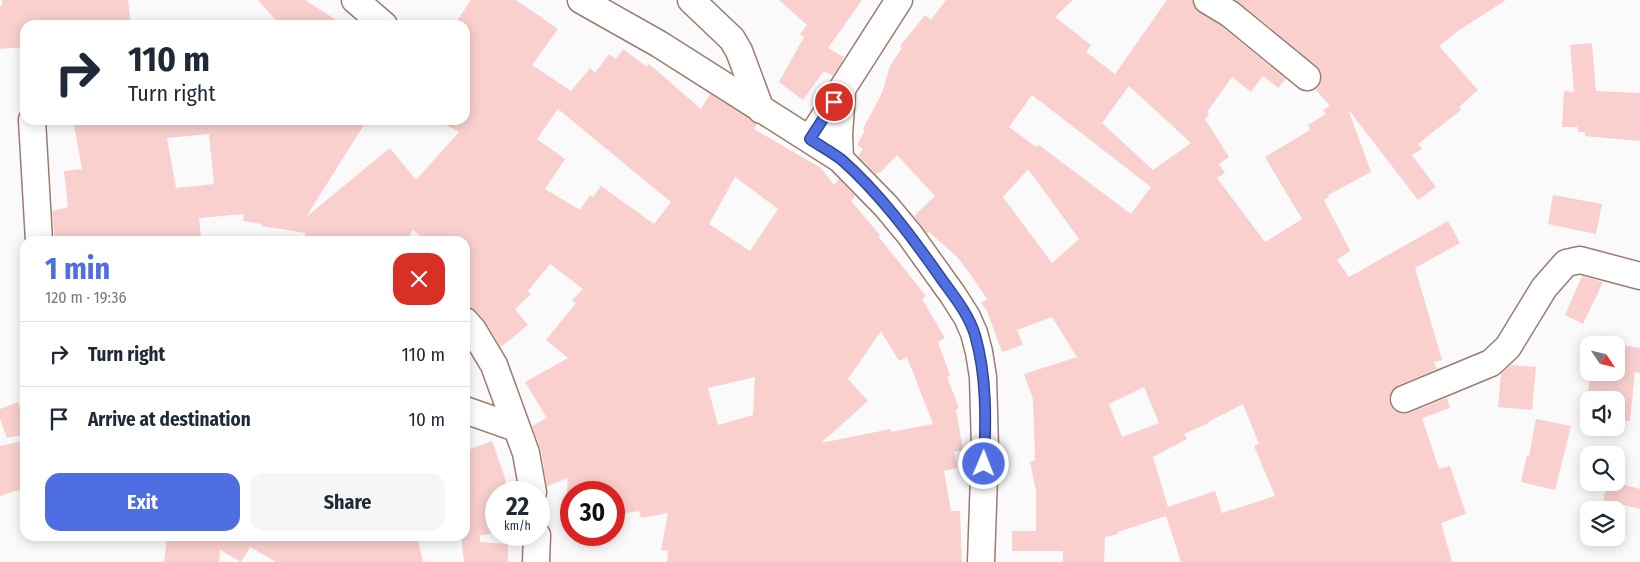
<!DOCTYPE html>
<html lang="en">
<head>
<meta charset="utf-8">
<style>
  body { margin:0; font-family:"Fira Sans Condensed",sans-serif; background:#f6f6f7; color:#1f2937; height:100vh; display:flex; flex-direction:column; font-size:19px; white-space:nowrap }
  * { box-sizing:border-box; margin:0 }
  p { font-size:16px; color:#747a83 }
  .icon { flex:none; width:28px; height:28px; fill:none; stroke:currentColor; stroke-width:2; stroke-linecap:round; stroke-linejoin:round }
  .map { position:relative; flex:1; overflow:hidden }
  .panel { position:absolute; left:20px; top:236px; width:450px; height:305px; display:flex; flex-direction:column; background:#fff; border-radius:15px; box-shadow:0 2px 12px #0003 }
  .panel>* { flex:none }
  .top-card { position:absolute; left:20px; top:20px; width:450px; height:105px; border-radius:15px; box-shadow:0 2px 12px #0003; background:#fff; color:#1f2937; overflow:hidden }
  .needle { width:32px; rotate:125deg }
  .buttons { position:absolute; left:1580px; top:336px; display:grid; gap:10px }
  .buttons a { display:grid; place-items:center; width:45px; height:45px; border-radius:10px; background:#fff; box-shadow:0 2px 12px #0003; font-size:25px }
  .speed { position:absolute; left:485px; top:481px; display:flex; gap:10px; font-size:25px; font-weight:700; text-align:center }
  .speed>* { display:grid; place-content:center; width:65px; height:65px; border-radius:50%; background:#fff; box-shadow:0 2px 12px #0003; line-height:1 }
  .speed small { font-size:12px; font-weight:400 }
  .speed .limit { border:8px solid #d22; background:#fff; color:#111 }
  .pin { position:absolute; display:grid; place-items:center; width:42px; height:42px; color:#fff; margin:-21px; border:2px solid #fff; border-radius:50%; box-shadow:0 1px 5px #0007 }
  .me { position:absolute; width:55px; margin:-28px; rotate:1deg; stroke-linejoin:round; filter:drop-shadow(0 0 4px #0008) }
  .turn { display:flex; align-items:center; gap:18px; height:105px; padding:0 25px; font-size:22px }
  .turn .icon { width:65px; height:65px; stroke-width:2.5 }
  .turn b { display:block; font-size:35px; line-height:42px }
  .round { display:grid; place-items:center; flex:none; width:52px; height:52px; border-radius:15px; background:#f6f6f7 }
  .headline { display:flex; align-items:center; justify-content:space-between; height:85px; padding:0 25px }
  h1 { font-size:30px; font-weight:700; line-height:38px; color:#4f6ee2 }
  .action { display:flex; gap:10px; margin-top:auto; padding:10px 25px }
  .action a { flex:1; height:58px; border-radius:15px; background:#4f6ee2; color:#fff; font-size:20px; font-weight:700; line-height:58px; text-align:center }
  .action a+a { background:#f6f6f7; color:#1f2937 }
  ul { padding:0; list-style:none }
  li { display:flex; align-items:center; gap:15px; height:65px; padding:0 25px; border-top:1px solid #e0e1e3 }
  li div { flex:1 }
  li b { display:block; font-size:19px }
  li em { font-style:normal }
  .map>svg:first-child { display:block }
</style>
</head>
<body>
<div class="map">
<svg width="1640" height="562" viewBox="0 0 1640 562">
  <rect width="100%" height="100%" fill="#fafafa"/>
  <path fill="#f9d0cd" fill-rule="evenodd" d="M2,0H128L131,25H25V47L0,49V6H2Z
    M258,0H305L344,25H280Z
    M471,0H516L558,29L532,65L571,91L590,68L595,73L609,54L616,59L623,49L647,67L649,64L701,109L710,94L757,124L754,129L821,168L834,185L839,179L855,196L851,201L880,235L878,236L926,296L922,299L945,338L938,342L950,376L947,377L959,408L956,410L963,450L954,452L957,468L944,471L951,511H960L962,562H667L668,551L661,550L668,513L641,518L639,511L614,515V492H567L568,478L547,486L541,450L532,426L547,418L525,382L568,358L546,340L576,303L572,300L583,289L550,264L528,291L531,294L515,309L528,325L501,347L484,320L476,311L465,305V241H426L413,230L406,241H302L306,233L261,226L262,224L243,221L244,214L199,218L201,237L171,241H55L52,211L68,207L64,171L82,169L73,120H367L306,217L390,148L416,180L459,132L437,120H465V25H454ZM558,109L671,202L654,224L601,186L593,197L590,195L580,210L545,189L565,159L537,139ZM209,134L214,184L176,188L167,138ZM735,177L778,209L750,251L709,224ZM881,331L899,361L907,357L933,424L891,432V429L821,443L868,401L848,379ZM755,377L753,415L718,425L708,388Z
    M779,0H862L828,48L844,57L840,65L833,76L824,71L803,100L779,82L804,37L800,34L807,25Z
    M946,0H1073L1055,17L1091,45L1086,52L1115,74L1167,0H1192L1194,7L1199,12L1221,26L1286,79L1278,88L1263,76L1251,92L1232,77L1207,112L1209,114L1205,119L1229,157L1219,164L1225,173L1217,178L1265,242L1302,219L1265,157L1310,130L1308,125L1326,114L1323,110L1330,106L1315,89L1319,86L1322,79L1321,71L1317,66L1236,0H1506L1458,31L1439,46L1478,90L1459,107L1461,110L1418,144L1422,149L1412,155L1436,187L1418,200L1348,109L1371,172L1328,195L1329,197L1324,200L1350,251L1337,260L1349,277L1448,221L1460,243L1415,268L1442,360L1434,362L1437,369L1398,385L1392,390L1389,398L1390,404L1395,411L1403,414L1410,413L1447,398L1450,408L1422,418L1439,469L1450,466L1466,514L1441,523L1452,562H1181L1166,516L1118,532V534L1105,537L1104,562H1063V551H1012V531H1036V491L1030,462L1035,460L1033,399L1024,374L1077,357L1052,317L1017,330L1023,345L1002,352L987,311L981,303L987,299L969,272L957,257L929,232L927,234L914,216L935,196L897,155L880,173L879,172L876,174L858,156L863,149L857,145L865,130L863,129L882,93L890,66L902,48L900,46L925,15L931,20ZM1129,86L1191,143L1153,170L1102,123ZM1032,95L1151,187L1131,214L1039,145L1036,147L1009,127ZM1028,169L1079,239L1052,263L1003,197ZM1144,387L1159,423L1122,437L1109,404ZM1243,404L1259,444L1254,446L1275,496L1222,513L1215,491L1168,507L1153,457L1187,439L1184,434L1209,423L1208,422Z
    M1592,43L1596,91L1640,93V141L1585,136V132H1578V127H1562L1564,91L1574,92L1570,45Z
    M1553,195L1602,204L1596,234L1548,224Z
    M1582,276L1603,282L1583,324L1565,315Z
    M1586,339L1640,348V373L1635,372L1630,421L1616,420V400H1589V417L1586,416L1590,372H1616V345H1589V364L1582,363Z
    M1511,365L1536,367L1532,410L1498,407L1501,374Z
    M18,402L25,420V434L7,438L0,419V409Z
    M1536,419L1571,426L1555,490L1521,482L1527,455L1529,456Z
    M22,441L25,452V488L0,496V446Z
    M492,441L504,475L508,492H496V533L477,536H480V542L508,544V562H464L461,536H465V451Z
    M1608,482H1614L1640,489V509L1603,500Z
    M167,536H257L255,538L417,536L423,562H276L250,547L241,562L220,550L219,562H164Z"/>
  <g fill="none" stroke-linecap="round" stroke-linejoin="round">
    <defs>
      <path id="street" d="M355,0L384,25
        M581,0L659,44L840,159L886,206L910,235L953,295L967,317L974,333L979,352L983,377L985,448L981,562
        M691,0L732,39L739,51L761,110
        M1207,0L1230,14L1307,77
        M32,120L39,241
        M810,139L899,0
        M840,159L839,134L842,93
        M465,321L473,330L494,365L526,453L533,492
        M1404,399L1491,363L1508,347L1544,288L1566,263L1580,260L1640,276
        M465,410L516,428
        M536,562L537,535"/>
    </defs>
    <use href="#street" stroke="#9c7c6c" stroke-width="29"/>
    <use href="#street" stroke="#fff" stroke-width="26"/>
  </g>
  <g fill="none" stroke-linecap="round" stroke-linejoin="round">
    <defs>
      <path id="route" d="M834,102L810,139C820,146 832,152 842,160C879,193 909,233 938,274C951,293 968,312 975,335C987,376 986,422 984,464"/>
    </defs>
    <use href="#route" stroke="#334893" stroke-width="12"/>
    <use href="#route" stroke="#4f6ee2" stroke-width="9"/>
  </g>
</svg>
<div class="buttons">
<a><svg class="needle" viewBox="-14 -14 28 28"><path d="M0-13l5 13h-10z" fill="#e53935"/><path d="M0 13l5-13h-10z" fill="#747a83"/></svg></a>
<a><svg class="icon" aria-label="sound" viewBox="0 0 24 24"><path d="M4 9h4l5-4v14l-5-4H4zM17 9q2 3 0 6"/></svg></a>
<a><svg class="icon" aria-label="search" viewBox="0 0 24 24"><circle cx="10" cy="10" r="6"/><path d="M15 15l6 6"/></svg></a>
<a><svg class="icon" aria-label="layers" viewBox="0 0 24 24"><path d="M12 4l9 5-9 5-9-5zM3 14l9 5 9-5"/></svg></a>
</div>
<div class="speed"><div>22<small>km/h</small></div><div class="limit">30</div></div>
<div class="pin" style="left:834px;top:102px;background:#d93025"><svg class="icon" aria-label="arrive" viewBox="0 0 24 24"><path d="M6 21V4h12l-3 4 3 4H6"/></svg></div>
<svg class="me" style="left:984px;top:464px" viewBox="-20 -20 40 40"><circle r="17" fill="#4f6ee2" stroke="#fff" stroke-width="3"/><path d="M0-11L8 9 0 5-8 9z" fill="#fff"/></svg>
<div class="top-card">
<div class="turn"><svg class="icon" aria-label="right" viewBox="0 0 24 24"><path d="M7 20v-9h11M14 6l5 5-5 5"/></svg><div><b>110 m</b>Turn right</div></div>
</div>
<section class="panel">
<div class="headline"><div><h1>1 min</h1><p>120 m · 19:36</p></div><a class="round" style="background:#d93025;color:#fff"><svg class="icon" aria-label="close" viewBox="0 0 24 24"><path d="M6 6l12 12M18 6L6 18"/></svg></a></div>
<ul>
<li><svg class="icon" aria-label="right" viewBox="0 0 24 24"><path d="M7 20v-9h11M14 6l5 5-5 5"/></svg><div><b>Turn right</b></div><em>110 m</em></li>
<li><svg class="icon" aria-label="arrive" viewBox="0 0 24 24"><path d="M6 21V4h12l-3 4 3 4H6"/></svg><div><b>Arrive at destination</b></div><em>10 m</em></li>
</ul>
<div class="action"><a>Exit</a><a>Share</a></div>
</section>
</div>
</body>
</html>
